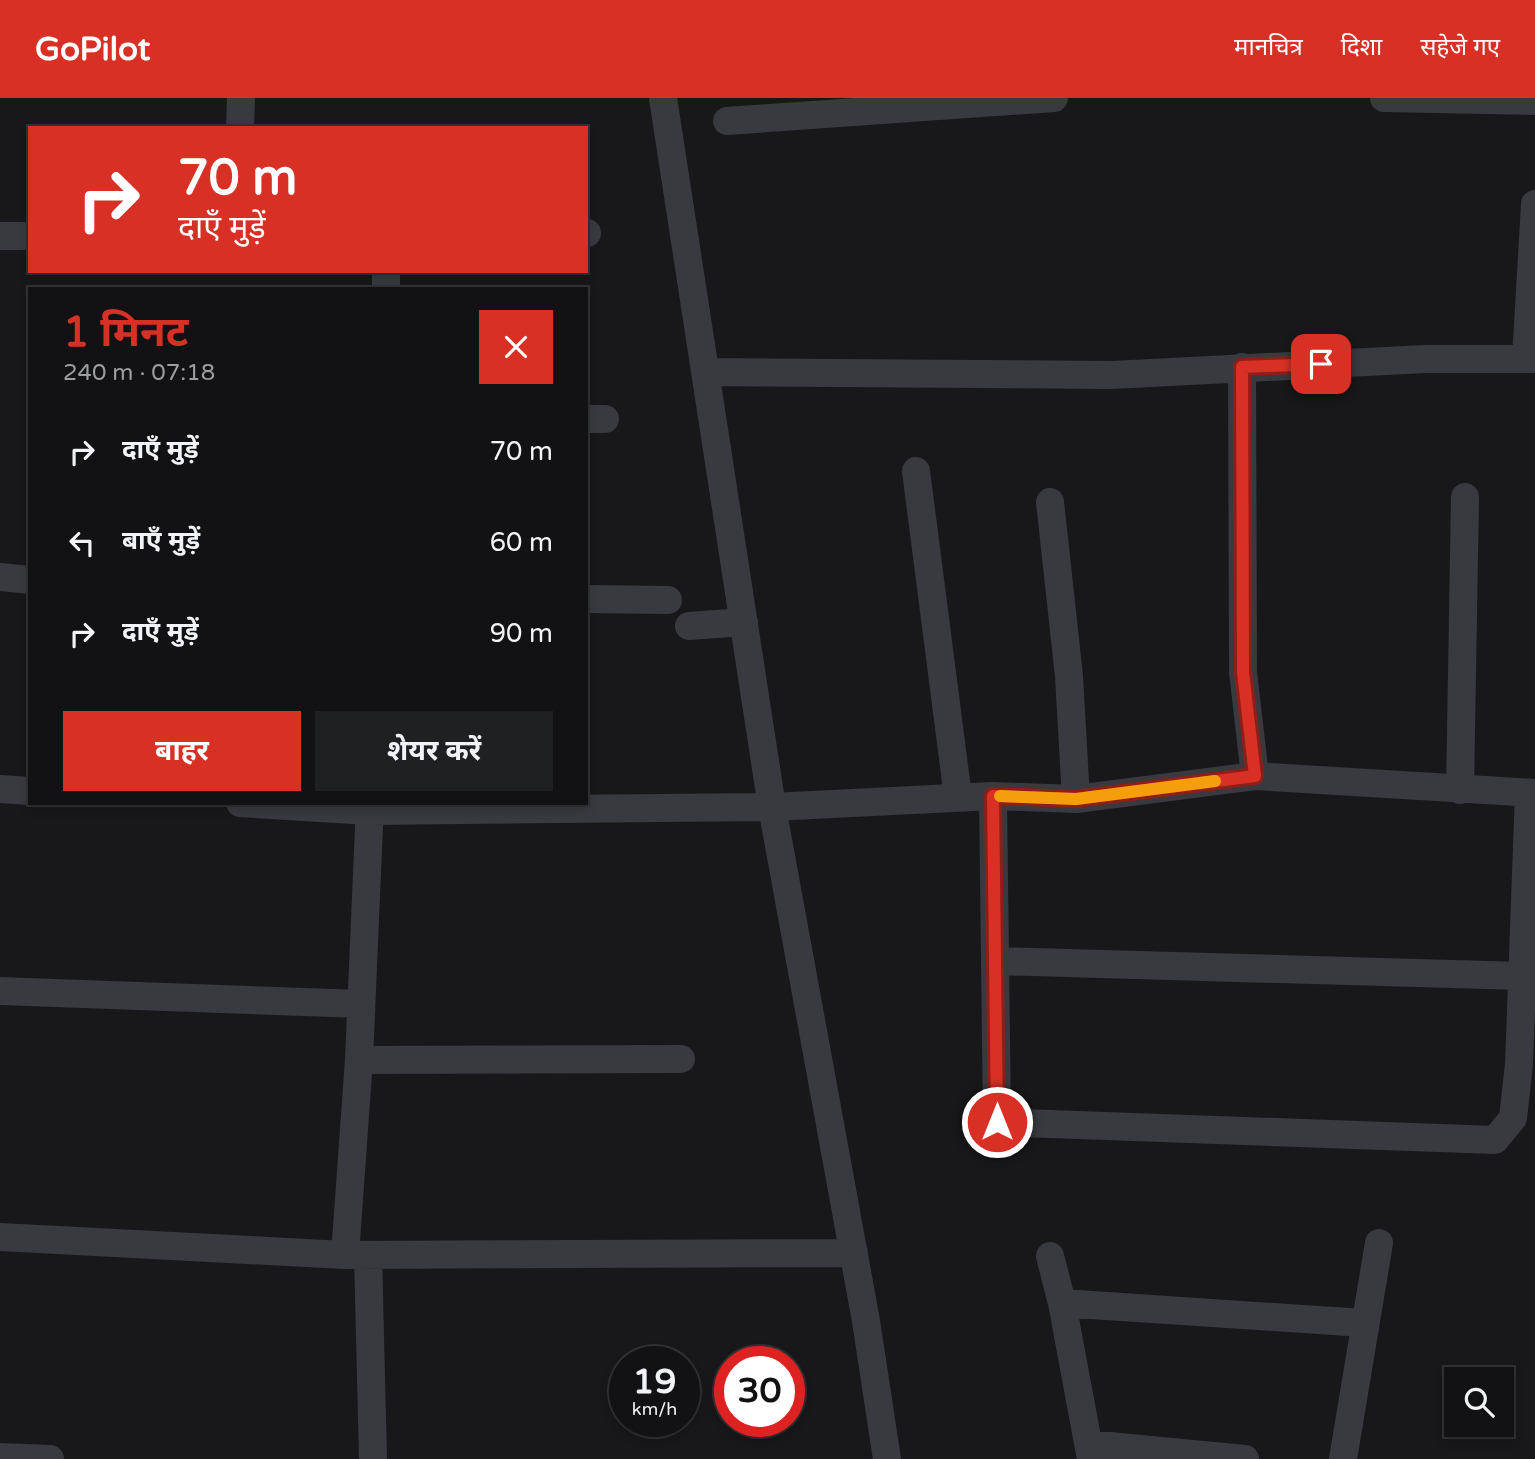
<!DOCTYPE html>
<html lang="hi">
<head>
<meta charset="utf-8">
<style>
  body { margin:0; font-family:"Varela Round","Noto Sans Devanagari",sans-serif; background:#1f2022; color:#f1f3f6; height:100vh; display:flex; flex-direction:column; font-size:26px; white-space:nowrap }
  * { box-sizing:border-box; margin:0 }
  p { font-size:23px; color:#9c9ea0 }
  .icon { flex:none; width:38px; height:38px; fill:none; stroke:currentColor; stroke-width:2; stroke-linecap:round; stroke-linejoin:round }
  .map { position:relative; flex:1; overflow:hidden }
  .side { position:absolute; left:28px; top:189px; width:560px; height:518px; display:flex; flex-direction:column; background:#121214; border-radius:0px; box-shadow:0 4px 10px #0003,0 0 0 2px #313234 }
  .side>* { flex:none }
  .top-card { position:absolute; left:28px; top:28px; width:560px; height:147px; border-radius:0px; box-shadow:0 4px 10px #0003,0 0 0 2px #313234; background:#d93025; color:#fff; overflow:hidden }
  .controls { position:absolute; left:1444px; top:1269px; display:grid; gap:14px }
  .controls a { display:grid; place-items:center; width:70px; height:70px; border-radius:0px; background:#121214; box-shadow:0 4px 10px #0003,0 0 0 2px #313234; font-size:35px }
  .speed { position:absolute; left:609px; top:1248px; display:flex; gap:14px; font-size:35px; font-weight:700; text-align:center }
  .speed>* { display:grid; place-content:center; width:91px; height:91px; border-radius:50%; background:#121214; box-shadow:0 4px 10px #0003,0 0 0 2px #313234; line-height:1 }
  .speed small { font-size:18px; font-weight:400 }
  .speed .limit { border:10px solid #d22; background:#fff; color:#111 }
  .pin { position:absolute; display:grid; place-items:center; width:60px; height:60px; color:#fff; margin:-30px; border-radius:14px; box-shadow:0 4px 10px #0006 }
  .me { position:absolute; width:77px; margin:-38px; rotate:0deg; stroke-linejoin:round; filter:drop-shadow(0 0 5px #0008) }
  .turn { display:flex; align-items:center; gap:24px; height:147px; padding:0 35px; font-size:32px }
  .turn .icon { width:91px; height:91px; stroke-width:2.5 }
  .turn b { display:block; font-size:49px; line-height:60px }
  .round { display:grid; place-items:center; flex:none; width:74px; height:74px; border-radius:0px; background:#1f2022 }
  .head { display:flex; align-items:center; justify-content:space-between; height:119px; padding:0 35px }
  h1 { font-size:42px; font-weight:700; line-height:52px; color:#d93025 }
  .action { display:flex; gap:14px; margin-top:auto; padding:14px 35px }
  .action a { flex:1; height:80px; border-radius:0px; background:#d93025; color:#fff; font-size:28px; font-weight:700; line-height:80px; text-align:center }
  .action a+a { background:#1f2022; color:#f1f3f6 }
  ul { padding:0; list-style:none }
  li { display:flex; align-items:center; gap:21px; height:91px; padding:0 35px }
  li div { flex:1 }
  li b { display:block; font-size:26px }
  li em { font-style:normal }
  header { display:flex; align-items:center; gap:42px; box-sizing:border-box; height:98px; padding:0 35px; background:#d93025; color:#fff }
  header strong { font-size:33px }
  nav { display:flex; gap:38px; margin-inline-start:auto; font-size:24px }
  .map>svg:first-child { display:block }
</style>
</head>
<body>
<header>
<strong>GoPilot</strong>
<nav><a>मानचित्र</a><a>दिशा</a><a>सहेजे गए</a></nav>
</header>
<div class="map">
<svg width="1535" height="1361" viewBox="0 0 1535 1361">
  <rect width="100%" height="100%" fill="#18181a"/>
  <g fill="none" stroke-linecap="round" stroke-linejoin="round">
    <path stroke="#393a3f" stroke-width="28" d="M663,0L772,709L866,1223L887,1361
      M1384,0L1535,3
      M727,23L1054,0
      M240,30L241,0
      M586,135H587
      M0,138H30
      M386,173V191
      M1526,261L1535,106
      M1242,269L1243,574L1255,678
      M705,274L1112,277L1425,261H1535
      M586,321H605
      M916,373L958,699
      M1050,404L1069,578L1076,701
      M0,479L30,482
      M586,501L668,502
      M689,528L744,524
      M0,691L30,693
      M1460,692L1465,399
      M993,698L997,1024L1495,1042L1513,1020L1519,966L1529,695
      M240,705L369,713L772,709L993,698L1076,701L1255,678L1535,695
      M996,863L1522,878
      M0,893L361,906
      M359,962L681,961
      M0,1139L345,1157L854,1155
      M345,1157L359,962L370,705
      M368,1157L373,1361
      M1050,1158L1062,1205L1091,1361
      M1062,1205L1364,1225
      M1088,1346L1245,1361
      M0,1359L50,1361
      M1343,1361L1379,1145"/>
  </g>
  <g fill="none" stroke-linecap="round" stroke-linejoin="round">
    <defs>
      <path id="route" d="M997,1024L993,698L1076,701L1255,678L1243,574L1242,269L1321,266"/>
    </defs>
    <use href="#route" stroke="#8d1f18" stroke-width="18"/>
    <use href="#route" stroke="#d93025" stroke-width="12"/>
    <path stroke="#f59e0b" stroke-width="12" d="M1000,698L1076,701L1215,683"/>
  </g>
</svg>
<div class="controls">
<a><svg class="icon" aria-label="search" viewBox="0 0 24 24"><circle cx="10" cy="10" r="6"/><path d="M15 15l6 6"/></svg></a>
</div>
<div class="speed"><div>19<small>km/h</small></div><div class="limit">30</div></div>
<div class="pin" style="left:1321px;top:266px;background:#d93025"><svg class="icon" aria-label="arrive" viewBox="0 0 24 24"><path d="M6 21V4h12l-3 4 3 4H6"/></svg></div>
<svg class="me" style="left:997px;top:1024px" viewBox="-20 -20 40 40"><circle r="17" fill="#d93025" stroke="#fff" stroke-width="3"/><path d="M0-11L8 9 0 5-8 9z" fill="#fff"/></svg>
<div class="top-card">
<div class="turn"><svg class="icon" aria-label="right" viewBox="0 0 24 24"><path d="M7 20v-9h11M14 6l5 5-5 5"/></svg><div><b>70 m</b>दाएँ मुड़ें</div></div>
</div>
<section class="side">
<div class="head"><div><h1>1 मिनट</h1><p>240 m · 07:18</p></div><a class="round" style="background:#d93025;color:#fff"><svg class="icon" aria-label="close" viewBox="0 0 24 24"><path d="M6 6l12 12M18 6L6 18"/></svg></a></div>
<ul>
<li><svg class="icon" aria-label="right" viewBox="0 0 24 24"><path d="M7 20v-9h11M14 6l5 5-5 5"/></svg><div><b>दाएँ मुड़ें</b></div><em>70 m</em></li>
<li><svg class="icon" aria-label="left" viewBox="0 0 24 24"><path d="M17 20v-9H6M10 6l-5 5 5 5"/></svg><div><b>बाएँ मुड़ें</b></div><em>60 m</em></li>
<li><svg class="icon" aria-label="right" viewBox="0 0 24 24"><path d="M7 20v-9h11M14 6l5 5-5 5"/></svg><div><b>दाएँ मुड़ें</b></div><em>90 m</em></li>
</ul>
<div class="action"><a>बाहर</a><a>शेयर करें</a></div>
</section>
</div>
</body>
</html>
